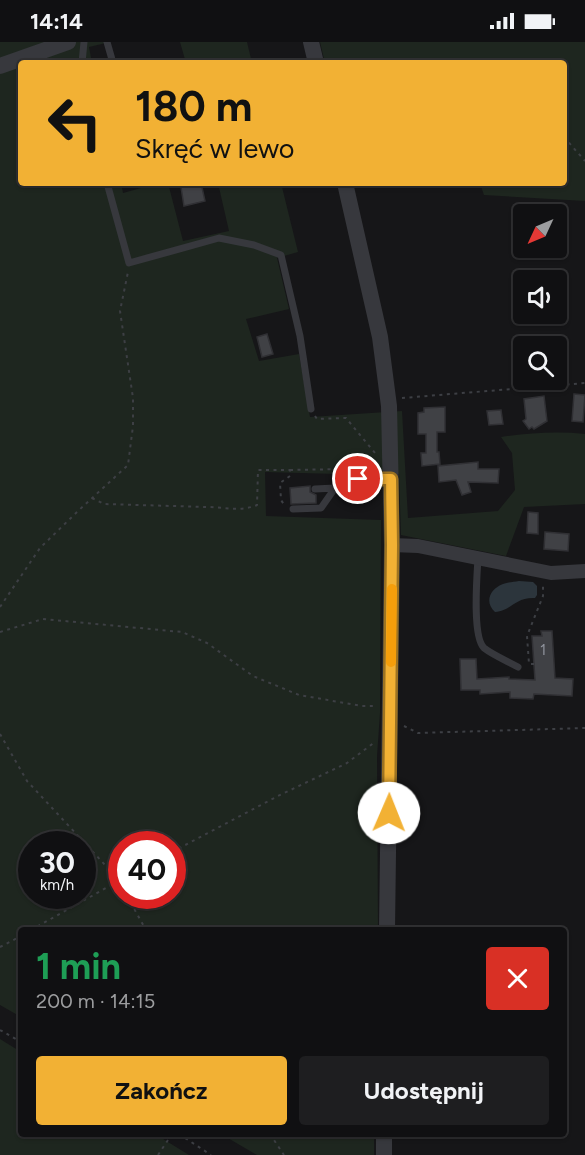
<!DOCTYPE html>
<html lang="pl">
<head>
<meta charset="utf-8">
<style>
  body { margin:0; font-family:Figtree,sans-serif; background:#1e1e20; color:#f1f3f6; height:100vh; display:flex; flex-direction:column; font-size:22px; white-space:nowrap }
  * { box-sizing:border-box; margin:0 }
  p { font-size:20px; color:#9c9d9f }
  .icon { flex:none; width:33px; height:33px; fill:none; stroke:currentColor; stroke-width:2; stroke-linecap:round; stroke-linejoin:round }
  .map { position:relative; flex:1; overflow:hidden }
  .details { position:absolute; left:18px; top:885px; width:549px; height:210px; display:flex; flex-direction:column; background:#101012; border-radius:6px; box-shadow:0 2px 4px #0004,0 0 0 2px #303032 }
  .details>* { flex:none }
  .top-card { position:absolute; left:18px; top:18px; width:549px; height:126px; border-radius:6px; box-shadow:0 2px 4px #0004,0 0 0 2px #303032; background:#f2b134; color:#111; overflow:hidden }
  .needle { width:39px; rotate:226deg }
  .fabs { position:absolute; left:513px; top:162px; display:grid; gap:12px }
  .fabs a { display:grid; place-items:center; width:54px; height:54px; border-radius:6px; background:#101012; box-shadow:0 2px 4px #0004,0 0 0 2px #303032; font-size:30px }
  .speed { position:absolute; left:18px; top:789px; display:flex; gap:12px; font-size:30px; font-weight:700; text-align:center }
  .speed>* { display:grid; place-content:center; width:78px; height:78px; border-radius:50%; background:#101012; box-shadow:0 2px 4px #0004,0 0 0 2px #303032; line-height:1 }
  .speed small { font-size:15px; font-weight:400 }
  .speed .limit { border:9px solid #d22; background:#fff; color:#111 }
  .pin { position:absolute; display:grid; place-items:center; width:51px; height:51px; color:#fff; margin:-26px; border:3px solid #fff; border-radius:50%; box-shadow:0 2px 6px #0007 }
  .me { position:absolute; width:66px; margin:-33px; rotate:1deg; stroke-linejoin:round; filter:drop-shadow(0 0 4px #0008) }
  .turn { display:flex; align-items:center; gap:21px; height:126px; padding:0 18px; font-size:27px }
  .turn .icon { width:78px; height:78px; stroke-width:2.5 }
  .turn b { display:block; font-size:42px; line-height:51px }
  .round { display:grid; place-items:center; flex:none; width:63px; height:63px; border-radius:6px; background:#1e1e20 }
  .overview { display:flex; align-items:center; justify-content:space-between; height:102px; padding:0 18px }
  h1 { font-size:36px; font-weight:700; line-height:45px; color:#1e9e55 }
  .cta { display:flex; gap:12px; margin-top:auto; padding:12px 18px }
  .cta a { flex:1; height:69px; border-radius:6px; background:#f2b134; color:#111; font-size:24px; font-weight:700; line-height:69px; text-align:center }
  .cta a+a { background:#1e1e20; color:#f1f3f6 }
  .status { display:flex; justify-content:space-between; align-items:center; height:42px; padding:0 30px; background:#101012; direction:ltr }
  .status svg { height:16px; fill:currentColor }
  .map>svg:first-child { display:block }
</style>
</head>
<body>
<div class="status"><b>14:14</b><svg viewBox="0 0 49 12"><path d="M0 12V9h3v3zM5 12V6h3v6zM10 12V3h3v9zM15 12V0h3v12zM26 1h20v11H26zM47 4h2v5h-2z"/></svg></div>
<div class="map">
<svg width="585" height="1113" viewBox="0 0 585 1113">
  <rect width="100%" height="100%" fill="#161618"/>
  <path fill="#1e261f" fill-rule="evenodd" d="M0,0H110L89,5L92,21H21V141H121L123,151L159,141H168L183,199L229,189L218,141H281L298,210L277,216L289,267L246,277L259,319L299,312L310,375L402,369L408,476L498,469L515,448L512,411L501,395C529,391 557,389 585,392V462L524,465L506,514L401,493L399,432H337L265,430L266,474L381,478L380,671L377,714L378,888H21V975L0,963ZM32,802H82V854H32ZM122,802H172V854H122Z
    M180,0H247L252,21H186Z
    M320,0H585V159L484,153L480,141H564V21H325Z
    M0,997L21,1010V1092H155L189,1113H0Z
    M221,1092H374V1113H257Z"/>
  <path fill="#2c353c" d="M519,539L533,540L537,544V553L535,556C514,555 512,569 495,570C484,560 490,547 503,542C508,540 514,540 519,539Z"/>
  <path fill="#404145" stroke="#303034" stroke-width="1.5" d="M195,141H201L205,159L184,164L181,145Z
    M267,292L273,312L262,315L257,295Z
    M574,352L585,353L583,380L572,379Z
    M544,354L547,379L534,387L532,385L529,387L523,379L526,377L524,357Z
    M445,365V390H437V410H439L440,422L422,424L421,411H426V392H418V371L424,370V366Z
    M501,368L503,382L489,383L487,369Z
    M478,420V427H499L498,441L468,440L471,450L462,453L456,438L439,440L438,424Z
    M310,444V450L316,453V461L291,462L290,446Z
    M528,470L538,471V492L527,491Z
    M545,490L569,492L568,509L544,507Z
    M541,589H552L555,636L573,637L572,654L534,652L533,657L510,656V650L480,652V648H461L460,617H476L477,637L509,635V637L535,638L532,594H542Z"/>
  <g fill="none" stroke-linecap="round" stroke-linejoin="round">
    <path stroke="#3d3f44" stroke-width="2" stroke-dasharray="3 4.5" stroke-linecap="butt" d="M564,95L585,119
      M402,356L585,341
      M315,374L317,377L346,376L375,411
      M290,428L347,427L349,429
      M92,456L104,462C138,463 173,464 207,465C224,465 241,470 257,463L258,428H290V434L280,441L281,458L285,464
      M0,565L40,506L77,470L128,423L133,384V356L120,269L128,230
      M0,590L43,577L182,590L207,601L253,634L299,653L362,664H376
      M534,622H529L527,594L543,554V541
      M404,684L418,691L585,686
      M0,692L27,739L120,839L122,842
      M172,810L278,754L347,721L375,700
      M127,854L146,888
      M31,888L122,837
      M0,905L21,894
      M0,988L21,1000
      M179,1092L211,1113
      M270,1092L284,1113
      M158,1113L172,1092"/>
    <path stroke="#37383d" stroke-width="7" d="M107,0L113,21
      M82,21L84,0
      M107,141L129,221L219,196L254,203L281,213L300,294L311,367
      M315,447L335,446
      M293,467L321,466L335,446L349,438L389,437
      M478,516C477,533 472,595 484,606C493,613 507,619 518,625"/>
    <path stroke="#37383d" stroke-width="14" d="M392,503L418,504L551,531L585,529"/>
    <path stroke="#37383d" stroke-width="16" d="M311,0L316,21
      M0,24L68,0
      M345,141L380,295L389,364L392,503L387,888
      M384,1113V1092"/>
  </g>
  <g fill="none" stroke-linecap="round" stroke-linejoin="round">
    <defs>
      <path id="route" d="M358,437H391L392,503L389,771"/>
    </defs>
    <use href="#route" stroke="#9d7322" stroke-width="15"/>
    <use href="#route" stroke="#f2b134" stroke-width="10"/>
    <path stroke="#f59e0b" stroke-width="10" d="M391,620L392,547"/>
  </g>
  <g text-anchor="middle" stroke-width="5" stroke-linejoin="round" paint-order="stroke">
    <g font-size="15" fill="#8e929b">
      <text x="543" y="613">1</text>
    </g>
  </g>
</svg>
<div class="fabs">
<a><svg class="needle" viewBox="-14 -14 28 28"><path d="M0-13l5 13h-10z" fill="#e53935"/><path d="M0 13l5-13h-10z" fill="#9c9d9f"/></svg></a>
<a><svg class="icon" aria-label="sound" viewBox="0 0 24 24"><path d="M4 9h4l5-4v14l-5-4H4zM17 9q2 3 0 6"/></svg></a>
<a><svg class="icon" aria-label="search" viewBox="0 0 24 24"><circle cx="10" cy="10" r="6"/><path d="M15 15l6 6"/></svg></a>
</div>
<div class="speed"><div>30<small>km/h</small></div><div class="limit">40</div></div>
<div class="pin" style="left:358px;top:437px;background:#d93025"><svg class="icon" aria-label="arrive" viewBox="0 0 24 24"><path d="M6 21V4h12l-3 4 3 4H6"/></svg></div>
<svg class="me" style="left:389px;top:771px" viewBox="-20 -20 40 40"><circle r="19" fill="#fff"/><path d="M0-13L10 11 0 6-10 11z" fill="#f2b134"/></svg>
<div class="top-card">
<div class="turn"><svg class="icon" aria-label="left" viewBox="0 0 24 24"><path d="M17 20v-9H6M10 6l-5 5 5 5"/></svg><div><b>180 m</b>Skręć w lewo</div></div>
</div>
<section class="details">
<div class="overview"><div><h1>1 min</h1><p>200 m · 14:15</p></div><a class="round" style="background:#d93025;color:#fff"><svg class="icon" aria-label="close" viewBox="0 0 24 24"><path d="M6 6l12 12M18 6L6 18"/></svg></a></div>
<div class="cta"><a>Zakończ</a><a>Udostępnij</a></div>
</section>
</div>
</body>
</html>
